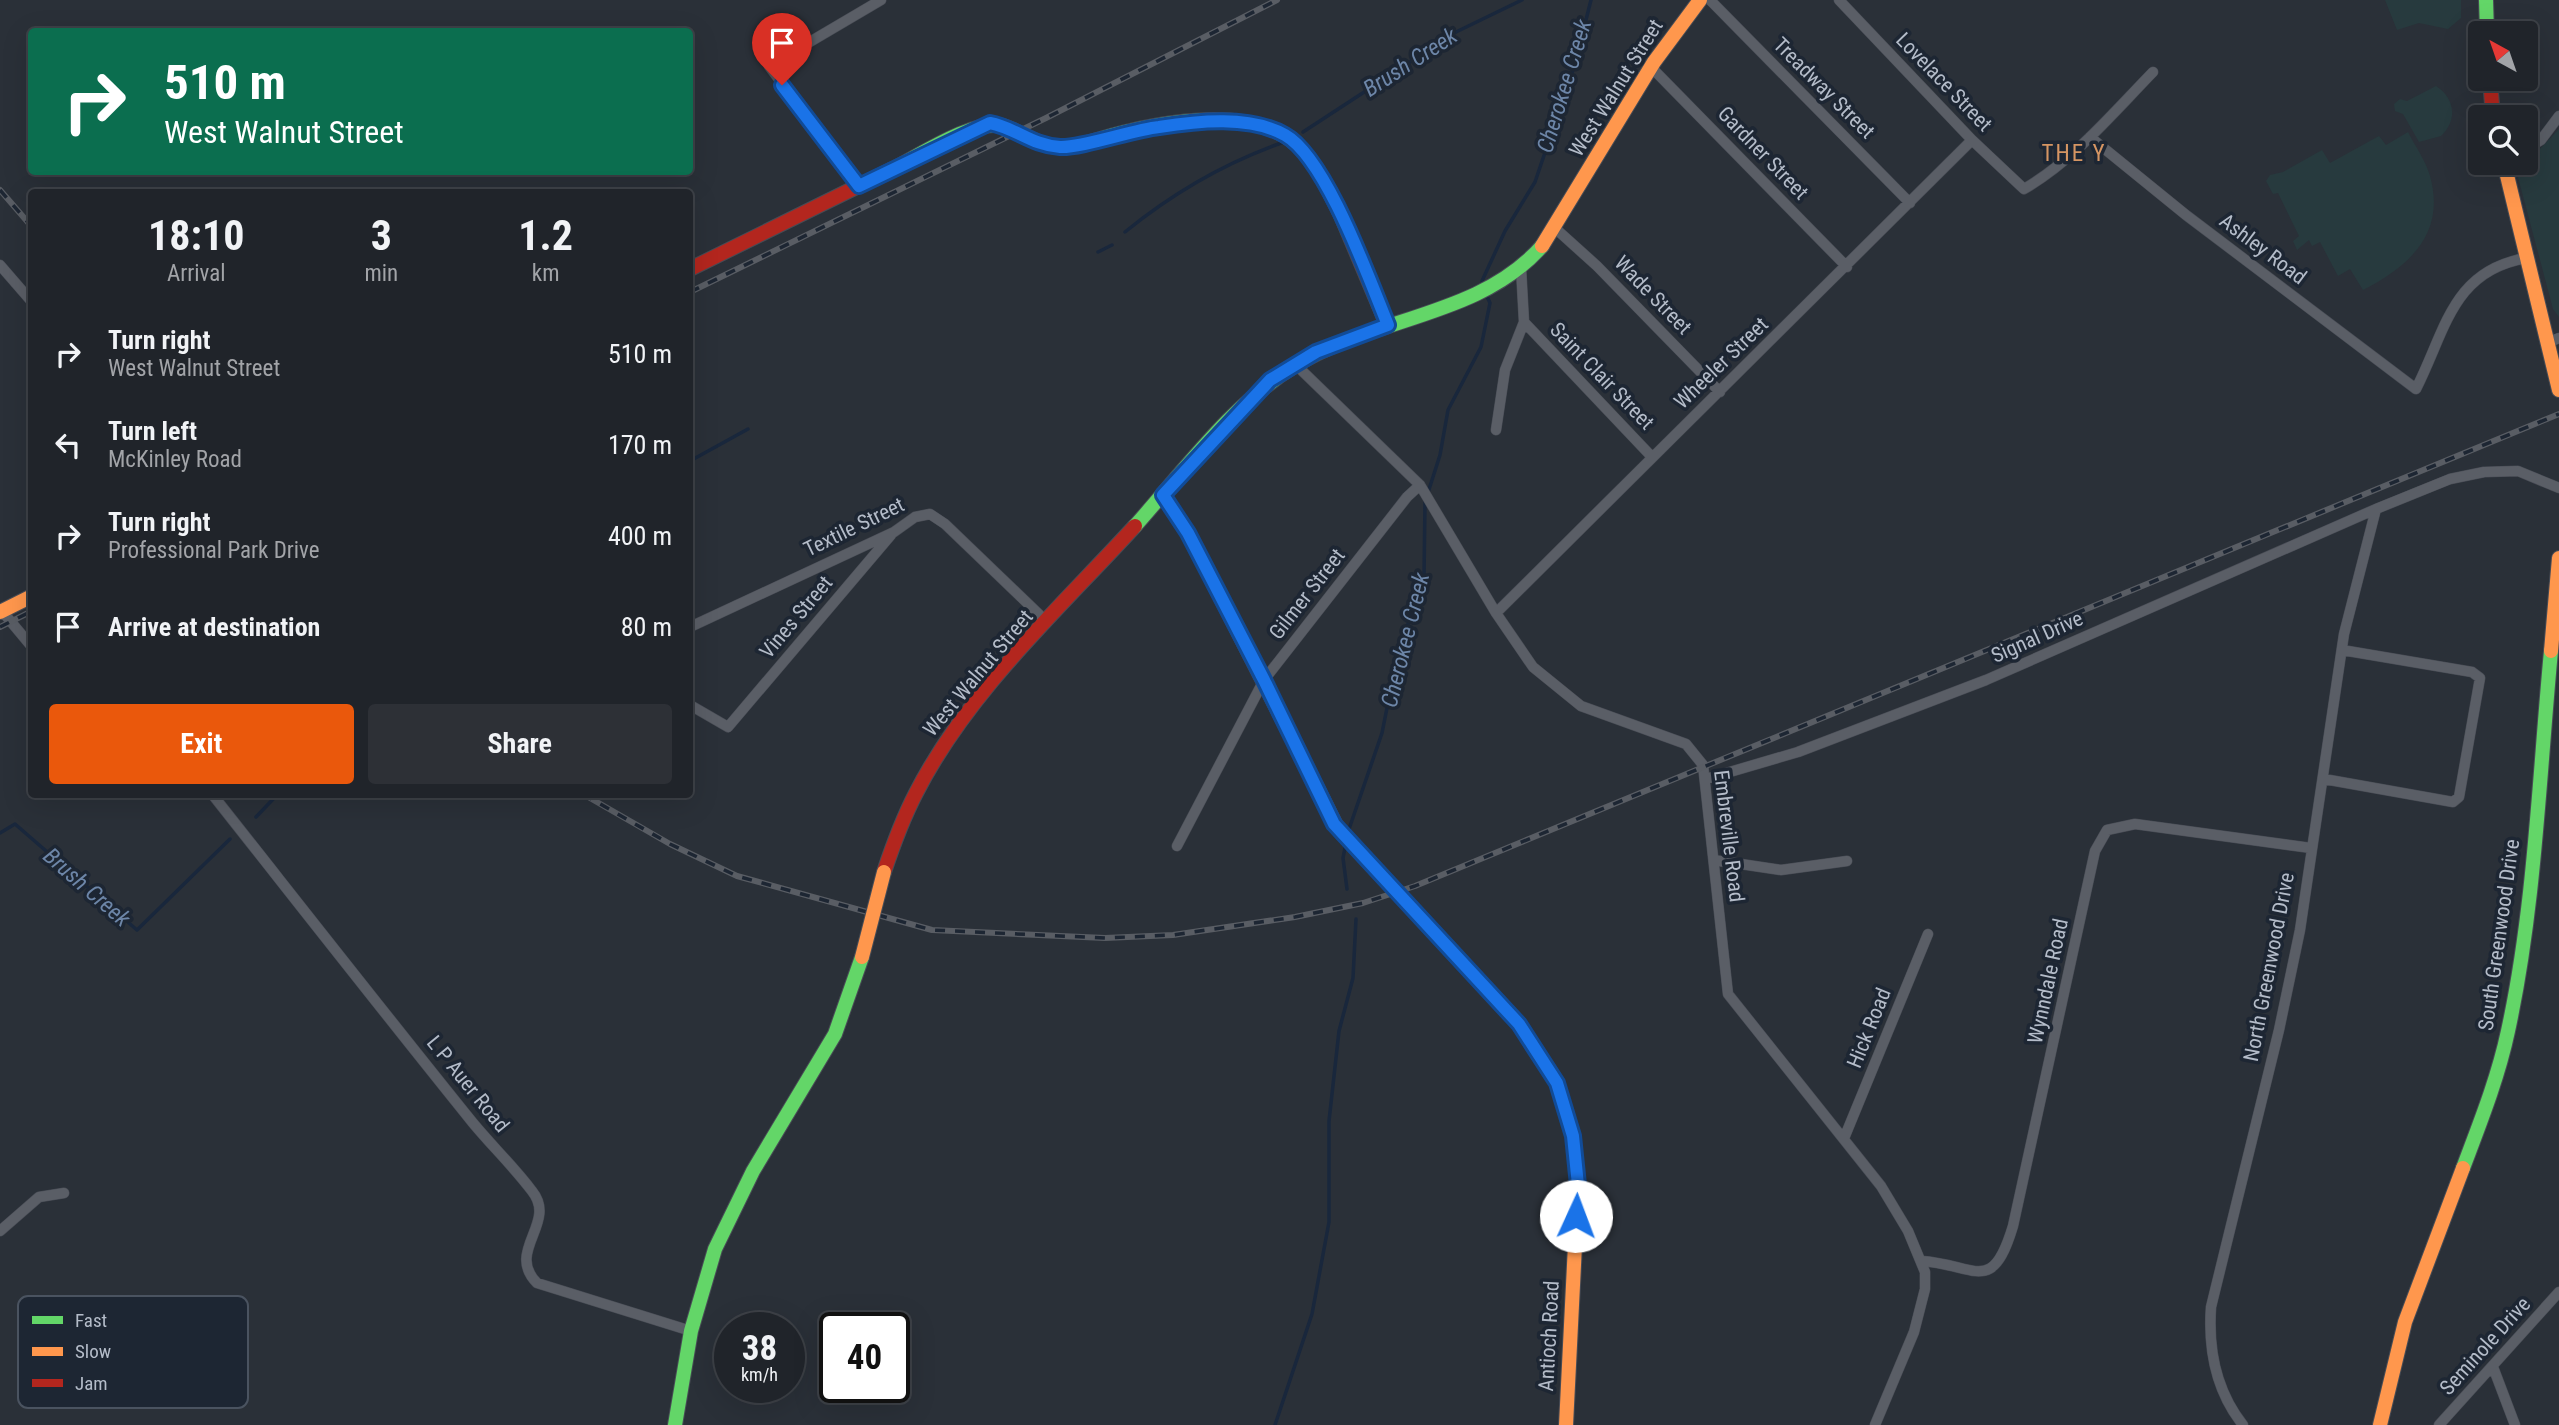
<!DOCTYPE html>
<html lang="en">
<head>
<meta charset="utf-8">
<style>
  body { margin:0; font-family:"Roboto Condensed",sans-serif; background:#2d3036; color:#f1f3f6; height:100vh; display:flex; flex-direction:column; font-size:26px; white-space:nowrap }
  * { box-sizing:border-box; margin:0 }
  p { font-size:23px; color:#a2a4a8 }
  .icon { flex:none; width:38px; height:38px; fill:none; stroke:currentColor; stroke-width:2; stroke-linecap:round; stroke-linejoin:round }
  .map { position:relative; flex:1; overflow:hidden }
  .side { position:absolute; left:28px; top:189px; width:665px; height:609px; display:flex; flex-direction:column; background:#20242a; border-radius:7px; box-shadow:0 7px 28px #0002,0 0 0 2px #3d4147 }
  .side>* { flex:none }
  .top-card { position:absolute; left:28px; top:28px; width:665px; height:147px; border-radius:7px; box-shadow:0 7px 28px #0002,0 0 0 2px #3d4147; background:#0b6e4f; color:#fff; overflow:hidden }
  .needle { width:46px; rotate:320deg }
  .fabs { position:absolute; left:2468px; top:21px; display:grid; gap:14px }
  .fabs a { display:grid; place-items:center; width:70px; height:70px; border-radius:7px; background:#20242a; box-shadow:0 7px 28px #0002,0 0 0 2px #3d4147; font-size:35px }
  .speed { position:absolute; left:714px; top:1312px; display:flex; gap:14px; font-size:35px; font-weight:700; text-align:center }
  .speed>* { display:grid; place-content:center; width:91px; height:91px; border-radius:50%; background:#20242a; box-shadow:0 7px 28px #0002,0 0 0 2px #3d4147; line-height:1 }
  .speed small { font-size:18px; font-weight:400 }
  .speed .limit { border:4px solid #111; border-radius:10px; background:#fff; color:#111 }
  .pin { position:absolute; display:grid; place-items:center; width:60px; height:60px; color:#fff; margin:-72px -30px; border-radius:50% 50% 50% 0; rotate:-45deg; box-shadow:0 0 7px #0007 }
  .pin .icon { rotate:45deg }
  .me { position:absolute; width:77px; margin:-38px; rotate:2deg; stroke-linejoin:round; filter:drop-shadow(0 0 5px #0008) }
  .turn { display:flex; align-items:center; gap:24px; height:147px; padding:0 21px; font-size:32px }
  .turn .icon { width:91px; height:91px; stroke-width:2.5 }
  .turn b { display:block; font-size:49px; line-height:60px }
  .eta { display:flex; justify-content:space-evenly; align-items:center; height:119px; text-align:center }
  .eta b { font-size:42px; font-weight:700; line-height:49px }
  .cta { display:flex; gap:14px; margin-top:auto; padding:14px 21px }
  .cta a { flex:1; height:80px; border-radius:7px; background:#ea580c; color:#fff; font-size:28px; font-weight:700; line-height:80px; text-align:center }
  .cta a+a { background:#2d3036; color:#f1f3f6 }
  ul { padding:0; list-style:none }
  li { display:flex; align-items:center; gap:21px; height:91px; padding:0 21px }
  li div { flex:1 }
  li b { display:block; font-size:26px }
  li em { font-style:normal }
  .map>svg:first-child { display:block }
</style>
</head>
<body>
<div class="map">
<svg width="2559" height="1425" viewBox="0 0 2559 1425">
  <rect width="100%" height="100%" fill="#2a3038"/>
  <path fill="#273a3e" d="M2385,0H2461V18L2448,29L2419,23L2397,30Z
    M2436,86C2455,98 2458,120 2441,136L2419,142L2403,114L2395,111L2394,104L2400,99L2407,101Z
    M2559,129V317L2553,309L2515,166L2525,163V157L2538,151Z
    M2408,132C2415,146 2426,161 2430,176C2446,233 2410,266 2363,290L2350,269L2338,276L2320,242L2312,246L2309,240L2297,250L2293,241L2299,236L2278,193L2273,194L2266,181L2270,175L2283,172L2322,150L2330,163L2379,136L2386,145Z"/>
  <g fill="none" stroke-linecap="round" stroke-linejoin="round">
    <path stroke="#19273c" stroke-width="3.5" d="M1303,132L1456,32L1522,0
      M1125,232C1174,192 1224,163 1284,142
      M1098,252L1112,245
      M1484,287L1482,281L1505,231L1535,182L1574,67L1591,0
      M690,461L748,429
      M256,817L278,794
      M1348,832L1382,733L1398,653L1424,577L1425,502L1440,455L1448,410L1481,347L1490,303L1486,294
      M0,833L15,824L137,930L230,839
      M1346,843L1343,858L1347,889
      M1275,1425L1312,1314L1329,1222V1121L1339,1031L1353,978L1356,919"/>
    <defs>
      <path id="street" d="M1710,0L1910,203
        M1839,0L1972,140L2024,189C2074,160 2113,113 2153,72
        M1651,67L1847,267
        M2090,137L2186,215L2416,389C2446,330 2452,271 2526,258
        M2525,150L2541,140L2559,116
        M859,186L769,66L881,0
        M1556,229L1597,266L1720,392
        M0,265L32,302
        M1524,322L1652,457
        M2549,342L2559,338
        M1295,364L1420,485L1496,613L1533,667L1581,706L1686,744L1703,765L1728,994L1881,1186L1908,1231L1925,1272V1289L1914,1332L1875,1425
        M1496,430L1505,370L1524,322L1521,268
        M2,611L32,647
        M1496,613L1972,140
        M690,627L894,532L915,517L930,514L945,524L1047,622
        M690,705L728,727L891,535
        M1706,779L1798,752L1986,680L2376,509L2450,479L2484,472L2518,471L2559,488
        M2324,779L2453,802L2459,797L2480,678L2472,672L2342,650
        M212,794C299,904 385,1014 473,1123C492,1146 514,1167 532,1191C558,1223 505,1251 537,1283L691,1331
        M1177,846L1264,680L1407,497L1420,485
        M1714,860L1781,870L1847,861
        M1845,1136L1928,934
        M0,1231L39,1197L64,1193
        M1922,1261C1976,1265 1992,1296 2013,1226L2095,851L2107,830L2135,824L2311,848
        M2493,1367L2515,1425
        M2243,1425C2216,1391 2208,1350 2211,1307L2279,1030L2300,930L2344,634L2376,509
        M2439,1425L2559,1292"/>
      <path id="fast" d="M2486,0L2487,33
        M891,170C917,157 975,118 1003,126C1026,133 1043,150 1068,147C1089,144 1109,135 1130,131C1178,120 1255,109 1296,144C1315,161 1327,188 1339,211
        M1163,495L1188,533L1338,829
        M1135,526C1185,470 1232,404 1296,365C1374,317 1480,317 1542,246
        M2463,1168C2480,1123 2498,1078 2508,1031C2535,907 2539,777 2551,651
        M675,1425L691,1331L715,1249L753,1171L835,1034L862,957"/>
      <path id="slow" d="M2504,163L2559,390
        M1542,246L1654,62L1700,0
        M0,612L32,596
        M2551,651L2559,558
        M1338,829L1519,1024L1557,1083L1573,1136L1578,1185L1566,1425
        M2380,1425L2405,1322L2463,1168"/>
      <path id="jam" d="M2490,79L2493,117
        M1339,211L1387,325
        M690,269L891,170
        M884,872C893,845 903,818 916,793C968,691 1059,609 1135,526"/>
    </defs>
    <use href="#street" stroke="#484c55" stroke-width="11"/>
    <use href="#fast" stroke="#484c55" stroke-width="16"/>
    <use href="#slow" stroke="#484c55" stroke-width="16"/>
    <use href="#jam" stroke="#484c55" stroke-width="16"/>
    <use href="#street" stroke="#5a5e66" stroke-width="10"/>
    <use href="#fast" stroke="#63d668" stroke-width="14"/>
    <use href="#slow" stroke="#ff974d" stroke-width="14"/>
    <use href="#jam" stroke="#b3261e" stroke-width="14"/>
    <defs>
      <path id="rail" d="M0,190L32,227
        M690,292L1046,118L1277,0
        M0,627L32,611
        M583,794L670,844L737,876L932,930L1105,938L1173,935L1295,917L1363,903L1415,886L2559,414"/>
    </defs>
    <use href="#rail" stroke="#595d64" stroke-width="6"/>
    <use href="#rail" stroke="#1d2633" stroke-width="3.5" stroke-dasharray="10" stroke-linecap="butt"/>
    <defs>
      <path id="slow-bridge" d="M862,957L884,872"/>
    </defs>
    <use href="#slow-bridge" stroke="#484c55" stroke-width="16" stroke-linecap="butt"/>
    <use href="#slow-bridge" stroke="#ff974d" stroke-width="14"/>
  </g>
  <g fill="none" stroke-linecap="round" stroke-linejoin="round">
    <defs>
      <path id="route" d="M782,85L859,186L990,123C1016,128 1031,145 1060,147C1082,148 1132,130 1159,127C1197,121 1250,115 1285,135C1326,158 1369,279 1388,325L1316,352L1270,380L1163,495L1188,533L1264,680L1334,824L1519,1024L1557,1083L1573,1136L1578,1185L1576,1216"/>
    </defs>
    <use href="#route" stroke="#114b97" stroke-width="18"/>
    <use href="#route" stroke="#1a73e8" stroke-width="12"/>
  </g>
  <g text-anchor="middle" stroke-width="7" stroke-linejoin="round" paint-order="stroke">
    <g font-size="21" fill="#b4bcc9" stroke="#1d2633">
      <text transform="translate(1944 82) rotate(46)" y="7">Lovelace Street</text>
      <text transform="translate(1616 88) rotate(-58)" y="7">West Walnut Street</text>
      <text transform="translate(1824 88) rotate(45)" y="7">Treadway Street</text>
      <text transform="translate(1763 153) rotate(46)" y="7">Gardner Street</text>
      <text transform="translate(2263 249) rotate(37)" y="7">Ashley Road</text>
      <text transform="translate(1653 295) rotate(46)" y="7">Wade Street</text>
      <text transform="translate(1721 363) rotate(-44)" y="7">Wheeler Street</text>
      <text transform="translate(1602 376) rotate(46)" y="7">Saint Clair Street</text>
      <text transform="translate(854 527) rotate(-26)" y="7">Textile Street</text>
      <text transform="translate(1307 594) rotate(-52)" y="7">Gilmer Street</text>
      <text transform="translate(796 617) rotate(-50)" y="7">Vines Street</text>
      <text transform="translate(2037 637) rotate(-24)" y="7">Signal Drive</text>
      <text transform="translate(978 673) rotate(-50)" y="7">West Walnut Street</text>
      <text transform="translate(1729 836) rotate(83)" y="7">Embreville Road</text>
      <text transform="translate(2499 935) rotate(-82)" y="7">South Greenwood Drive</text>
      <text transform="translate(2269 967) rotate(-79)" y="7">North Greenwood Drive</text>
      <text transform="translate(2048 981) rotate(-78)" y="7">Wynndale Road</text>
      <text transform="translate(1869 1028) rotate(-68)" y="7">Hick Road</text>
      <text transform="translate(468 1084) rotate(51)" y="7">L P Auer Road</text>
      <text transform="translate(1549 1336) rotate(-87)" y="7">Antioch Road</text>
      <text transform="translate(2485 1346) rotate(-48)" y="7">Seminole Drive</text>
    </g>
    <g font-size="23" font-style="italic" fill="#6d86a8" stroke="#1d2633">
      <text transform="translate(1410 62) rotate(-33)" y="8">Brush Creek</text>
      <text transform="translate(1564 86) rotate(-73)" y="8">Cherokee Creek</text>
      <text transform="translate(1405 640) rotate(-76)" y="8">Cherokee Creek</text>
      <text transform="translate(87 887) rotate(41)" y="8">Brush Creek</text>
    </g>
    <g font-size="23" letter-spacing="2" fill="#d59563" stroke="#1d2633">
      <text x="2074" y="161">THE Y</text>
    </g>
  </g>
  <rect x="18" y="1296" width="230" height="112" rx="10" fill="#1d2633" stroke="#4a5360" stroke-width="2"/>
  <rect x="32" y="1316" width="31" height="8" fill="#63d668"/>
  <rect x="32" y="1347" width="31" height="9" fill="#ff974d"/>
  <rect x="32" y="1379" width="31" height="8" fill="#b3261e"/>
  <g font-size="19" fill="#b4bcc9">
    <text x="75" y="1327">Fast</text>
    <text x="75" y="1358">Slow</text>
    <text x="75" y="1390">Jam</text>
  </g>
</svg>
<div class="fabs">
<a><svg class="needle" viewBox="-14 -14 28 28"><path d="M0-13l5 13h-10z" fill="#e53935"/><path d="M0 13l5-13h-10z" fill="#a2a4a8"/></svg></a>
<a><svg class="icon" aria-label="search" viewBox="0 0 24 24"><circle cx="10" cy="10" r="6"/><path d="M15 15l6 6"/></svg></a>
</div>
<div class="speed"><div>38<small>km/h</small></div><div class="limit">40</div></div>
<div class="pin" style="left:782px;top:85px;background:#d93025"><svg class="icon" aria-label="arrive" viewBox="0 0 24 24"><path d="M6 21V4h12l-3 4 3 4H6"/></svg></div>
<svg class="me" style="left:1576px;top:1216px" viewBox="-20 -20 40 40"><circle r="19" fill="#fff"/><path d="M0-13L10 11 0 6-10 11z" fill="#1a73e8"/></svg>
<div class="top-card">
<div class="turn"><svg class="icon" aria-label="right" viewBox="0 0 24 24"><path d="M7 20v-9h11M14 6l5 5-5 5"/></svg><div><b>510 m</b>West Walnut Street</div></div>
</div>
<section class="side">
<div class="eta">
<div><b>18:10</b><p>Arrival</p></div>
<div><b>3</b><p>min</p></div>
<div><b>1.2</b><p>km</p></div>
</div>
<ul>
<li><svg class="icon" aria-label="right" viewBox="0 0 24 24"><path d="M7 20v-9h11M14 6l5 5-5 5"/></svg><div><b>Turn right</b><p>West Walnut Street</p></div><em>510 m</em></li>
<li><svg class="icon" aria-label="left" viewBox="0 0 24 24"><path d="M17 20v-9H6M10 6l-5 5 5 5"/></svg><div><b>Turn left</b><p>McKinley Road</p></div><em>170 m</em></li>
<li><svg class="icon" aria-label="right" viewBox="0 0 24 24"><path d="M7 20v-9h11M14 6l5 5-5 5"/></svg><div><b>Turn right</b><p>Professional Park Drive</p></div><em>400 m</em></li>
<li><svg class="icon" aria-label="arrive" viewBox="0 0 24 24"><path d="M6 21V4h12l-3 4 3 4H6"/></svg><div><b>Arrive at destination</b></div><em>80 m</em></li>
</ul>
<div class="cta"><a>Exit</a><a>Share</a></div>
</section>
</div>
</body>
</html>
